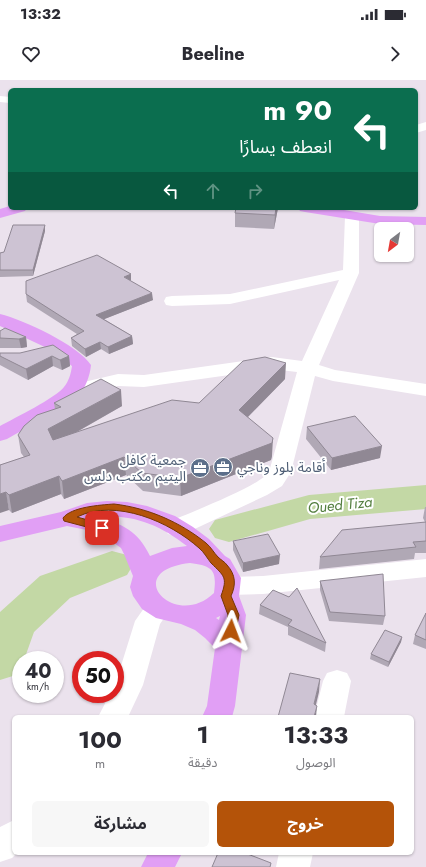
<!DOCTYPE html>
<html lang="ar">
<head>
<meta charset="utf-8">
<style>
  body { margin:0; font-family:Jost,"Noto Sans Arabic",sans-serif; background:#f7f7f7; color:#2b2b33; direction:rtl; height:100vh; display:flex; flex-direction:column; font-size:15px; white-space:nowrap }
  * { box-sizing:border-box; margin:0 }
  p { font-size:13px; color:#7c7c81 }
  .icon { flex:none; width:22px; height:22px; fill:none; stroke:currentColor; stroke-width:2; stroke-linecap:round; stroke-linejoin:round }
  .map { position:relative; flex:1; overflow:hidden; direction:ltr }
  .panel { position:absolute; left:12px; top:635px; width:402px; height:140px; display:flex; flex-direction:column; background:#fff; border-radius:6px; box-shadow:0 1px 3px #0004; direction:rtl }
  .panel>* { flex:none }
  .guide { position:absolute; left:8px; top:8px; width:410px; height:122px; border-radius:6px; box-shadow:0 1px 3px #0004; direction:rtl; background:#0b6e4f; color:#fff; overflow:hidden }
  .needle { width:26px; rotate:211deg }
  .fabs { position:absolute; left:374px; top:142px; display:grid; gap:8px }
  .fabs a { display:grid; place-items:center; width:40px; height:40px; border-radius:6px; background:#fff; box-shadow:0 1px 3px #0004; font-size:20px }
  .speed { position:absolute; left:12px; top:571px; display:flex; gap:8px; font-size:20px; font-weight:700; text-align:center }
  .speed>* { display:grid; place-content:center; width:52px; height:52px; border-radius:50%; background:#fff; box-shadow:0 1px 3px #0004; line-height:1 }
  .speed small { font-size:10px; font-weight:400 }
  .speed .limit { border:6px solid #d22; background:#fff; color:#111 }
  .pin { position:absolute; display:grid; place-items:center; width:34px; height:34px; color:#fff; margin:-17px; border-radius:8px; box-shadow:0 2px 6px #0006 }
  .me { position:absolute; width:44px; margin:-22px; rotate:3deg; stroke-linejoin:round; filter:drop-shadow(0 0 3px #0008) }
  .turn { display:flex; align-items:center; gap:14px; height:84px; padding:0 20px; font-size:18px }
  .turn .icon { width:52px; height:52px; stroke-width:2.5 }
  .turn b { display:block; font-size:28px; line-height:34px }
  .lanes { display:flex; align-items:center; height:38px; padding:0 20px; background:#0003; justify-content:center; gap:20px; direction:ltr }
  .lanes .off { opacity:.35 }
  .eta { display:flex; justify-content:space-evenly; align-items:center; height:68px; text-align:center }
  .eta b { font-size:24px; font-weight:700; line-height:28px }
  .button { display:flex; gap:8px; margin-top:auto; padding:8px 20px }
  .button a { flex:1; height:46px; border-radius:6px; background:#b45309; color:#fff; font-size:16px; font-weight:700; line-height:46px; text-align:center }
  .button a+a { background:#f7f7f7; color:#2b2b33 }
  .status { display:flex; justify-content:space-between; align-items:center; height:28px; padding:0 20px; background:#fff; direction:ltr }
  .status svg { height:11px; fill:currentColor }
  header { display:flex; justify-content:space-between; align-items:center; height:52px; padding:0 20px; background:#fff; font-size:18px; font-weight:700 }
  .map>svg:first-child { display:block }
</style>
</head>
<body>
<div class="status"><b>13:32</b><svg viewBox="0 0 49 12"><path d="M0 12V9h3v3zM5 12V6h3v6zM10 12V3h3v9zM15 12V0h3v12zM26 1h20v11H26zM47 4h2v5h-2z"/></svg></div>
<header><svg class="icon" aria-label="forward" viewBox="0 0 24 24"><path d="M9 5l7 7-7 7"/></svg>Beeline<svg class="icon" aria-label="heart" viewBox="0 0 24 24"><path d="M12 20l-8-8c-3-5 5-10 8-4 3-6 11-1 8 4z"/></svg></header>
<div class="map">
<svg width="426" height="787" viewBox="0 0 426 787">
  <rect width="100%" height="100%" fill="#ebe2ed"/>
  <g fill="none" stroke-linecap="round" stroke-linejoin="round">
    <path fill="#c3d8a5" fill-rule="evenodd" d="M426,405V429L310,439L229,462L215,458L209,449L215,440L309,415Z
      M112,471L127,475L133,485L127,495L70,518L34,552L24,580H21V586L16,595L0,600V532L40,496Z"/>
    <path fill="#fff" fill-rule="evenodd" d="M0,16L10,17V23L0,22Z
      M426,42V50L416,53V45Z
      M352,132L357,133L359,136V193L319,285L335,290L426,304V316L333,301L315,296L291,392L282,406L267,415L184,454L176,456L168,454L164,448L168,442C187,434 260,406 269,392L297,292L272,289L144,307L118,306L78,315L71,313L68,309L71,305L118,294L144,295L272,277L302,281L339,200L230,224L172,226L166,225L164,221L166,217L172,216L230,214L343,190L345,136L347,133Z
      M426,479V497L263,514L230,515L221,512L217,506L221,500L230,497L263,496Z
      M158,519L167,521L171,528L160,544L143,605L128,637H98L110,614H115V605L135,541L149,521Z
      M337,590L347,593L351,601L344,637H314L323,601L327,593Z
      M14,740V773H17L12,778L0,782V747Z
      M279,773H313L310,787H276Z"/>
    <path fill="#e19ff5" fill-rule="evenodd" d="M10,126V128H27L25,131L0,138V129Z
      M298,128H332L380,136L426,137V145L380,144L305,132L300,131Z
      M0,234C24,240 78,265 91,285C90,295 86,308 78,316C62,331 28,347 7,359L0,361V346C13,339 57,317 64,307C69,301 71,293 72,286L47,268L0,246Z
      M107,421L127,422L147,426L175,436L193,447L209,459L225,476L230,479L241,498L239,516L246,535L235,626L232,637H202L207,626L215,568L205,558L195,550L181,544L156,538L142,529L133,516L130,507L133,496L124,474L121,468L107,458L92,451L67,446L0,462V446L61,432L87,423ZM107,436C140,437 161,446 187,466L172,468L150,476C138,451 123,444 97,437ZM190,483C213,486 217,490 214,513C175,551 119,491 190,483ZM220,536L219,540L216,538Z
      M148,773H182L175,787H141Z"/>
  </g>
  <path fill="#b0a8b5" d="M278,128L274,149L235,147V133Z
    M45,145V151L33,196L0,197V173L4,172Z
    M131,201L153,220L104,239L132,256L133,264L109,274L101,269L86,277L72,266L71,258L77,254L27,222L26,214Z
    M0,251L26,257L27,267L21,268H0Z
    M0,273L69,276L70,286L62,290L53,286L28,300L0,285Z
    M285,299L248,337L272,376L271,380L181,416L143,411L126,395L64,419L61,414L12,433L9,430L0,385L24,377L21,373L18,355L55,329L54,323L122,326L77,352L199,323Z
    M307,347L380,378L331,390L306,359Z
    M425,427H426V473H415L414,479L319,489L320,477L425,442L423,438Z
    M233,461L279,484L243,492L233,470Z
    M320,501L385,536L383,545L329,541L320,510Z
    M273,510L326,563L325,572L288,555V547L259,534L260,525Z
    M426,533V569L413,564L415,555Z
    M402,557L401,562L388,587L370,579L371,574Z"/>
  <path fill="#908894" d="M276,128H278L274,149L275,135Z
    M45,145V151L33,196V190Z
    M131,194V201L124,197Z
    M152,213L153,220L97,242L96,235Z
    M132,256L133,264L109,274L108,267Z
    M26,257L27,267L21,268L19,259Z
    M100,262L101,269L86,277L85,269Z
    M52,276L53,286L28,300L26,289Z
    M69,276L70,286L62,290L60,280Z
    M286,283L285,299L238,347L239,330Z
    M121,310L122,326L50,367L48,349Z
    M273,358L272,376L271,380L181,416L180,398Z
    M382,366L380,378L331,390L332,378Z
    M124,377L126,395L64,419L62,401Z
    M59,396L61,414L12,433L9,415Z
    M6,412L9,430L0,433V414Z
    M280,475L279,484L243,492V483Z
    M402,557L401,562L388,587L389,582Z
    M320,599L319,612L313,637L314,624Z
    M317,626L316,637H314Z"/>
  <path fill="#cdc3d3" stroke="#908894" d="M236,128H276L275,135L235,133Z
    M13,145H45L33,190H0V173L4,172Z
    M97,175L131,194L124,197L152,213L96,235L132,256L108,267L100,262L85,269L71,258L84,251L26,214V201Z
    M5,248L26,257L19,259L0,258V251Z
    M53,265L69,276L60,280L52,276L26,289L0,276V273H20Z
    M265,277L286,283L239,330L273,358L272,363L180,398L142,393L124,377L62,401L59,396L9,415L6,412L0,414V385L30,375L18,355L24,346L37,335L61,327L54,323L101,299L121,310L48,349L53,360L172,320L199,323L243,281Z
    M355,336L382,366L332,378L307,347Z
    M426,442V461L413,462L416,467L320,477L342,450Z
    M268,454L280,475L243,483L233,461Z
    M383,494L385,536L330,532L320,501Z
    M297,508L326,563L288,545L292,540L260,525L273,510L289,517Z
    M426,533V560L415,555Z
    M385,550L402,557L389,582L371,574Z
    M290,593L320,599L314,624L317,626L314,637H278Z
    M218,773H245L271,783L270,787H212Z"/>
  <path fill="#b45309" stroke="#753606" d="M114,424C148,428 180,442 206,463C211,467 214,473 218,477C221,480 225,482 227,485C236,495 236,505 231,516L239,535L235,554H227L225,551L228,535L221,516C228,497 224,496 211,483C207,478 204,472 199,468C170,442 116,418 77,437L106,445L107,448L106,450L102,451L64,441L63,438C71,427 100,425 114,424Z"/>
  <defs>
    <symbol id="office-disc" viewBox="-11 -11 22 22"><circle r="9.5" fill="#5c6f8a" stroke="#fff"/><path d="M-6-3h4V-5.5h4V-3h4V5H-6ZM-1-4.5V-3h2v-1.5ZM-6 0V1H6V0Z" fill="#fff"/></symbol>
  </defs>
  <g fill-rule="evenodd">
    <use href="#office-disc" x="212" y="376" width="22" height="22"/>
    <use href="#office-disc" x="189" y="377" width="22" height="22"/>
  </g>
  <g text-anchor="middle" stroke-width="4" stroke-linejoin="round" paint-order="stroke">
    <g font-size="14" fill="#4e5e75" stroke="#fff" text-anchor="end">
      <text x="186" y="385">جمعية كافل<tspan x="186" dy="16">اليتيم مكتب دلس</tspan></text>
      <text x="237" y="392" text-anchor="start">أقامة بلوز وناجي</text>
    </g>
    <g font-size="15" font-style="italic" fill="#547f40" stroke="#fff">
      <text transform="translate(340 425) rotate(-6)" y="5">Oued Tiza</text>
    </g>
  </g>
</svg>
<div class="fabs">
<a><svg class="needle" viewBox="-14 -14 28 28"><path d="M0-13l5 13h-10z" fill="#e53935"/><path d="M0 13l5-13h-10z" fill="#7c7c81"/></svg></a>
</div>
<div class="speed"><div>40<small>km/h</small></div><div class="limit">50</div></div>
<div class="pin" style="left:102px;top:448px;background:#d93025"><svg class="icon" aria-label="arrive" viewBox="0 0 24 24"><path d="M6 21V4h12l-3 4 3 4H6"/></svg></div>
<svg class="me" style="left:231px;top:551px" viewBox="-20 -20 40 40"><path d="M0-17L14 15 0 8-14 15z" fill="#b45309" stroke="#fff" stroke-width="4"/></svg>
<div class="guide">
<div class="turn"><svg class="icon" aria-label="left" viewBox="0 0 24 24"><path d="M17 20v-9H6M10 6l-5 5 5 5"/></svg><div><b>90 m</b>انعطف يسارًا</div></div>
<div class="lanes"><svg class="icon" aria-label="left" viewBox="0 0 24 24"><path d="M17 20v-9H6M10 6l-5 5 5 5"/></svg><svg class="icon off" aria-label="ahead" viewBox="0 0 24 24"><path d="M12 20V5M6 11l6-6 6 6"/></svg><svg class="icon off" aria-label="right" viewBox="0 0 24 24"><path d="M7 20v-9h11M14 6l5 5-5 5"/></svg></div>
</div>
<section class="panel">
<div class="eta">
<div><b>13:33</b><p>الوصول</p></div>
<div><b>1</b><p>دقيقة</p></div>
<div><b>100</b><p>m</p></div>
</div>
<div class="button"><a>خروج</a><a>مشاركة</a></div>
</section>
</div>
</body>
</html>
